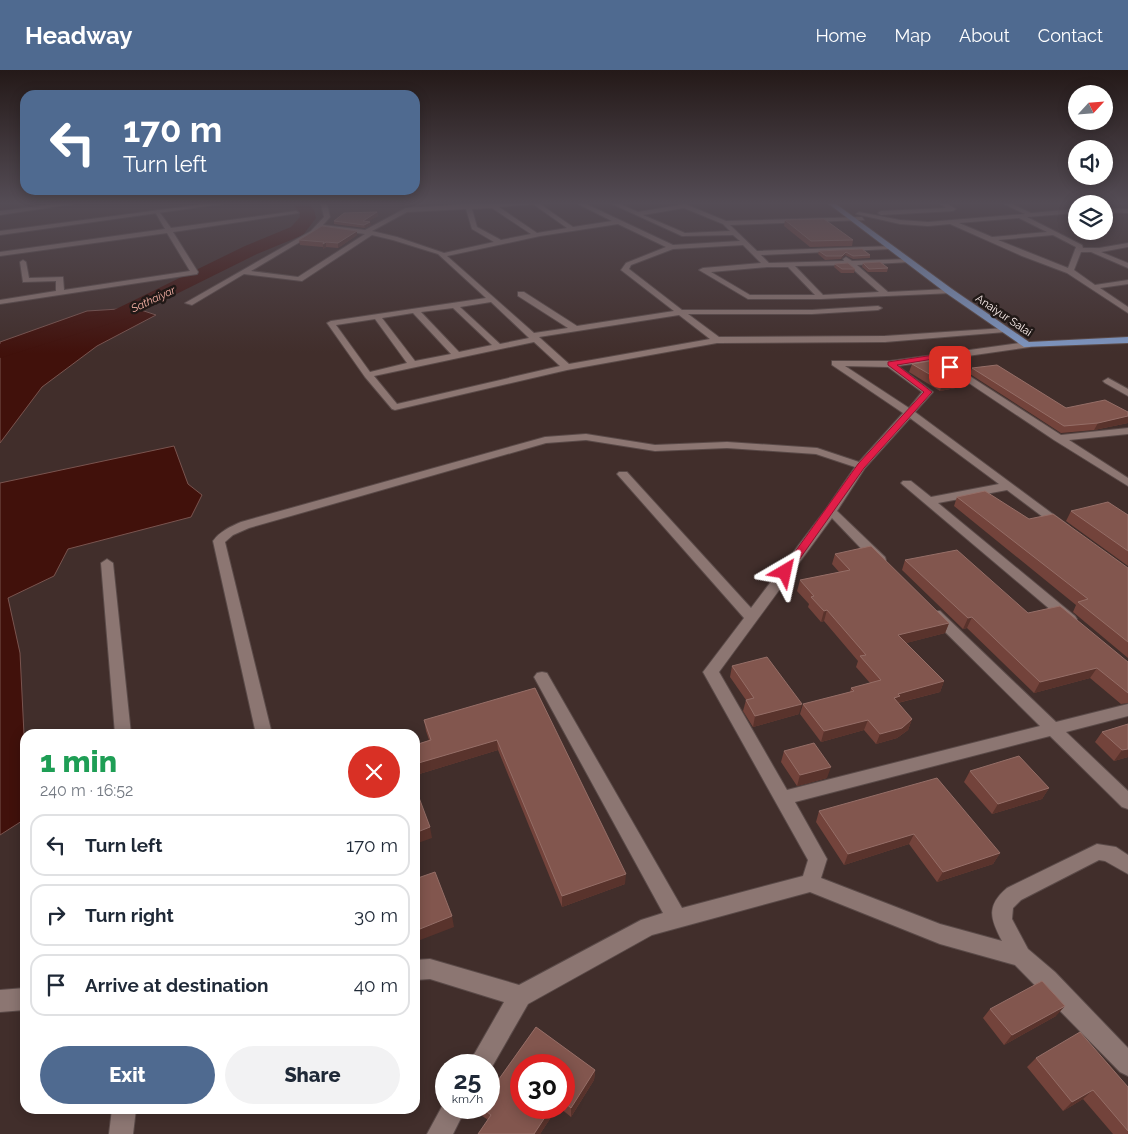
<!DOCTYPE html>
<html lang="en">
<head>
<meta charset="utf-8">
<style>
  body { margin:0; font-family:Raleway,sans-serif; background:#f2f2f3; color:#1f2937; height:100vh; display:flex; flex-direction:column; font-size:19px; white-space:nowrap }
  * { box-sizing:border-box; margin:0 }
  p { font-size:16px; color:#747a83 }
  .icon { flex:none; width:28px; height:28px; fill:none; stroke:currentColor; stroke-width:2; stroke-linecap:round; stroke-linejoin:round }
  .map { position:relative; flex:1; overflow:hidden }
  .sheet { position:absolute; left:20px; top:659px; width:400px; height:385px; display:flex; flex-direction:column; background:#fff; border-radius:15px; box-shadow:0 2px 12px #0003 }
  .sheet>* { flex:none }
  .hud { position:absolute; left:20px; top:20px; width:400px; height:105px; border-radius:15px; box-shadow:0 2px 12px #0003; background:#4f6a90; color:#fff; overflow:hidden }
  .needle { width:32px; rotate:64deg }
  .tools { position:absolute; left:1068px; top:15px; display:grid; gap:10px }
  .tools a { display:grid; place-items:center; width:45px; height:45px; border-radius:50%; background:#fff; box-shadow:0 2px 12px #0003; font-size:25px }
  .speed { position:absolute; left:435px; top:984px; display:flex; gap:10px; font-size:25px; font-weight:700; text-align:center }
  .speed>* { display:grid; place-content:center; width:65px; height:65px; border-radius:50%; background:#fff; box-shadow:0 2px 12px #0003; line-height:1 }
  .speed small { font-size:12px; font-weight:400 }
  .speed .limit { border:8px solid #d22; background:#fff; color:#111 }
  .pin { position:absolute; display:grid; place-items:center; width:42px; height:42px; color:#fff; margin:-21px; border-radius:10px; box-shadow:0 2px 8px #0006 }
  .me { position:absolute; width:55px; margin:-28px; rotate:36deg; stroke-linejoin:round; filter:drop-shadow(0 0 4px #0008) }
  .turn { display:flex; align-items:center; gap:18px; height:105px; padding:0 20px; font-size:22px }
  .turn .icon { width:65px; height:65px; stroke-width:2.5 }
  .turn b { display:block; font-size:35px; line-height:42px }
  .round { display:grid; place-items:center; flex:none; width:52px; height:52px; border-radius:26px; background:#f2f2f3 }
  .headline { display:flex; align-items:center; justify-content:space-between; height:85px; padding:0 20px }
  h1 { font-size:30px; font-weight:800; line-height:38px; color:#1e9e55 }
  .button { display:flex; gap:10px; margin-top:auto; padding:10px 20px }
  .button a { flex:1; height:58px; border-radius:30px; background:#4f6a90; color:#fff; font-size:20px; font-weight:800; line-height:58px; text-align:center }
  .button a+a { background:#f2f2f3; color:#1f2937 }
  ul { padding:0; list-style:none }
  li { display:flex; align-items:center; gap:15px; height:62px; margin:0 10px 8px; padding:0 10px; border:2px solid #e0e1e3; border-radius:15px }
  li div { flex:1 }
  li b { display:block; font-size:19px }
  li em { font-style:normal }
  header { display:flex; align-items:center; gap:30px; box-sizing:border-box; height:70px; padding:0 25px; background:#4f6a90; color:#fff }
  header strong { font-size:24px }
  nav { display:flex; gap:28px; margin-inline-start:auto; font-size:18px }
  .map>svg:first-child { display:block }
</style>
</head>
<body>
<header>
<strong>Headway</strong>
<nav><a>Home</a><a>Map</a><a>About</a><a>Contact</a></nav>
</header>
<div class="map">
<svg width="1128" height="1064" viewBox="0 0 1128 1064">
  <rect width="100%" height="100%" fill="#412e2b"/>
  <path fill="#41110b" stroke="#79544f" d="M135,238L156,245L97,276L42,317L0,373V272L87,241Z
    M174,376L188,414L202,425L191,447L68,479L54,506L8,528L20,583L25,685V749L0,765V413Z"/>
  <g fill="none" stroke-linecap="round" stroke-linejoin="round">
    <path fill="#41110b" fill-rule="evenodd" d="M292,134H309L314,140L316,148L303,165L257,184L128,248L0,288V274L114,240L245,176L291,157L300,147L299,141Z"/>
    <defs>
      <path id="minor" d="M56,134H73L0,145V141Z
        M321,134H327L330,147L323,155L365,160L406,138L468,134H532L499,137L537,163L567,158L533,134H540L573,157L612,151L578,134H586L673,175L740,171L733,165L682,166L612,134H620L638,142L685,134L726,151L862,147L864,150L730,155L757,181L892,176L893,177L890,179L761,185L769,193L844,191L843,189L846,187L852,191L908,189L911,191L910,192L857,195L888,222L949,219H952V223L821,229H748L699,200L703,198L761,193L743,175L673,179L631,195L629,199L682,240H812L878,236L882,238L878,240L812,244H688L719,267L885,266L1005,258L1009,260L1005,262L885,272L717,273L567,300L395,340L392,339L365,307L327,253L331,251L486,228L438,184L393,170L372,165L302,211L244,204L192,235L185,233L311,161L324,147ZM492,138L531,164L501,170L477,157L472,139ZM684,138L723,154L730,161L685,163L643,145ZM466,139L472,159L494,172L444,183L397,167L372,161L407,142ZM618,154L666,177L626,193L621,200L674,241L577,256L524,222H518V226L568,258L534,263L447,186L540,166ZM320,158L365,164L298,207L251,201L315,163ZM848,195L879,222L823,225L795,196ZM767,197H788L815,225H750L711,202ZM491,232L528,267L529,268L500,274L460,237ZM453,238L492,275L459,282L421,242ZM413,243L451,284L415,291L382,248ZM679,245L710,269L569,294L539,267ZM375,249L407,293L370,302L336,255ZM534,272L560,296L397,334L374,306Z
        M940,134H948L956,139L953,141L881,145L878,143L881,141L946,138Z
        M1004,134H1012L1031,143L1076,139V143L1027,147L1082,175L1083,178H1099L1128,173V177L1101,182L1128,193V198L1091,182H1081L1074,200L1095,215L1128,210V214L1100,218L1128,237V243L1067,203L1022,186L950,154L928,156L900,154L856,144L859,142L900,150L928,152L1025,144ZM1019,148L1047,162L992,167L959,153ZM1053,165L1076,177L1068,198L998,170Z
        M1104,138L1128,139V143L1104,142Z
        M158,140L171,158L296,141L299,143L173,162L198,202L197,204L0,234V230L56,221V211L23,212L20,192L23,190L26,192L29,208L63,207L64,220L190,201L167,163L0,186V182L165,159L155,142Z
        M1027,272L1031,275L1030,277L898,296L933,322L915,342L1069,456L1067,459H1059L1007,420L938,433L1075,546L1077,549L1075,552H1065L903,415L901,413L903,411H911L931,427L999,414L910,348L865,398L837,441L885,487L886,490L885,493H875L832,448L719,602L787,720L1040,656L930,547L928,544L930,541H940L1056,652L1128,634V646L1066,662L1128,721V739L1122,737L1050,666L795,732L827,789L821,808L940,854L1002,871C990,848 986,836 1007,818L1097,774L1116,777L1128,785V804L1105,791L1099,790L1021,830L1013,838L1012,849L1028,879L1055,902L1128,978V1006L1120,1002L1015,895L940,874L810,822L652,865L528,934L489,1002V995H468L504,932L430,909L415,910V890L430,889L519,915L641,850L663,843L534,607L537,603L542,602L547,603L682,838L803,806L808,790L703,602L744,548L617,404L619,402H627L751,538L826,439L855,397L816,384L727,378L655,381L586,370L546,373L249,458L233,465L225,472L272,664H256L213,471C220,461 230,457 241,452L545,367L586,364L655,375L727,372L817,378L859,392L903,343L832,295V291H890ZM845,296L888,297L922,322L909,338Z
        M954,296L1061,365L1128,358V364L1069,370L1128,408V416L1054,370L951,301V297Z
        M1108,308L1128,319V326L1105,313L1103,311Z
        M107,489L113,493L131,664H115L101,493Z
        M25,918V940L0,942V920Z
        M446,1029V1038H466L453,1064H427Z
        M112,1039H136L133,1064H109Z"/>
      <path id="tertiary" d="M205,134H222L0,165V161Z"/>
      <path id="primary" d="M829,134H836L952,219L1029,272L1128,267V273L1024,277L946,223Z"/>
    </defs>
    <use href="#minor" stroke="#5a4a48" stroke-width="2"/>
    <use href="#tertiary" stroke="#5a4a48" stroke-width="2"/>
    <use href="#primary" stroke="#5a4a48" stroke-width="2"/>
    <use href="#minor" fill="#8c7672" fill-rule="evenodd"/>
    <use href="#tertiary" fill="#8c7672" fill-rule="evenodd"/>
    <use href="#primary" fill="#7e96c1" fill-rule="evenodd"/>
  </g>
  <path fill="#73433b" d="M377,142L378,146L368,151L371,155L365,158L334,154V151Z
    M785,150L853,170L852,176L810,177L784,156Z
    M357,165L338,178L326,177L323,179V177L300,175L299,170Z
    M862,179L870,185V188L853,189L845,185L841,189L825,190L818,184L819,181Z
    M863,193L888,198L887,202H868L862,197Z
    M835,194L855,199L854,203H841L834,197Z
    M912,294L969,307L966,316L940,321L909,302Z
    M972,298L1066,338L1128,342V353L1094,360L1061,363L970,304Z
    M957,427L1029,449L1128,498V588L1073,542L1076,535L954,436Z
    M1071,441L1128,445V496L1066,451Z
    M835,484L949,553L945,563L906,573L944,611L940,622L898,633L912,649L908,660L897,668L876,674L864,660L821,672L800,644L803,634L850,622L851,618L870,613L856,597L858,591L824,551L821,552L808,537L809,534L797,521L800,510L839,502L832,494Z
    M905,490L1028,543L1128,592V633L1121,634L1090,608L1034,623L967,558L963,559L902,500Z
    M732,596L799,644L753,657L743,641L746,630L730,607Z
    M535,618L625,814L562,837L498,680L416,705L417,709L415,710V675L429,670L426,661L424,650Z
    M1128,654V687L1114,691L1095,672L1102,662Z
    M784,681L827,708L797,716L781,692Z
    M970,701L1049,718L1042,729L992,744L964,712Z
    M819,741L1000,783L993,794L937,812L909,774L844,795L816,752Z
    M990,939L1056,946L1004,975L983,948Z
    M536,957L595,1000L594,1010L571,1047L560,1038H564V995H521V1038H557L540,1064H478L488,1050L481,1045L480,1038H489V1023Z
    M1036,988L1128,1017V1064H1113L1083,1029L1063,1041L1027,997Z"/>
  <path fill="#59332c" d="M377,142L378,146L364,154L363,151Z
    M370,152L371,155L365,158L364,155Z
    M357,161V165L338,178V173Z
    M326,172V177L323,179V174Z
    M846,182L845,185L841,189L842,186Z
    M969,307L966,316L940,321L943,312Z
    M1128,346V353L1094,360L1098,353Z
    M827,540L824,551L821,552L824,541Z
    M972,547L967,558L963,559L968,548Z
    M949,553L945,563L895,576L898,565Z
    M1097,598L1090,608L1034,623L1040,612Z
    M944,611L940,622L897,633L894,628L898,624Z
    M802,634L799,644L753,657L755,646Z
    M912,649L908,660L897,668L876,674L880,664Z
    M868,650L864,660L821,672L824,661Z
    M497,670L498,680L416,705L417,709L415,710V694Z
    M1128,679V687L1114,691L1122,680Z
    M831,697L827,708L797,716L800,705Z
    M1049,718L1042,729L992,744L998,734Z
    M430,757L432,768L415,774V763Z
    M914,764L909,774L844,795L848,784Z
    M1000,783L993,794L937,812L943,802Z
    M626,804L625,814L562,837V826Z
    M452,846L454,857L415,872V861Z
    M1065,936L1056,946L1004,975L1012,965Z
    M595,1000L594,1010L571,1047V1038Z
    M1093,1020L1083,1029L1063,1041L1072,1032Z
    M551,1038H557L540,1064H534Z"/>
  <path fill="#82564e" stroke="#956e67" d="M377,142L363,151L370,152L364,155L334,151L344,143Z
    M824,149L853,170L811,171L785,150Z
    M322,156L357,161L338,173L326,172L323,174L324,172L299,170Z
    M862,179L870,185L853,186L846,182L842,186H826L819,181Z
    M880,192L888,198L869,199L863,193Z
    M848,193L855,199H842L835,194Z
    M941,289L969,307L943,312L912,294Z
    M997,295L1066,338L1105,330L1128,342V346L1098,353L1064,356L972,298Z
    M985,421L1029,449L1053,444L1128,498V572L1078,532L1088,529L957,427Z
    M1108,432L1128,445V481L1071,441Z
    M871,476L949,553L898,565L944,611L898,624L900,626L894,628L912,649L902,658L880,664L868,650L824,661L803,634L854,621L851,618L881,610L860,586L866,585L827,540L824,541L811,527L814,526L800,510L850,500L835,484Z
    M957,480L1028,543L1060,536L1128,592V623L1097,598L1040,612L972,547L968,548L905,490Z
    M767,587L802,634L755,646L746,630L754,628L732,596Z
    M535,618L626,804L562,826L497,670L415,694V675L431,670L424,650Z
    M1128,654V679L1122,680L1102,662Z
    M814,673L831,697L800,705L784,681Z
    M1019,686L1049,718L998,734L970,701Z
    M937,708L1000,783L943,802L914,764L848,784L819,741Z
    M415,717L430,757L415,763Z
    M435,802L452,846L415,861V809Z
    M1042,911L1065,936L1012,965L990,939Z
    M536,957L595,1000L571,1038L564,1032V995H521V1038H551L534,1064H478L491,1045L482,1038H489V1023Z
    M1080,962L1128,1017V1061L1093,1020L1072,1032L1036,988Z"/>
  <linearGradient id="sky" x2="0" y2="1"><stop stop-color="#241918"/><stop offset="0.47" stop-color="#544c55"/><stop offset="1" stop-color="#544c55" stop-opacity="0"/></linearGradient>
  <rect width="1128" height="283" fill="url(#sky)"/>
  <path fill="#e11d48" stroke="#92132f" d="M934,285L953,295V298H947L933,289L897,295L932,322L864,398L789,504H782L780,502L782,500L858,394L924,322L888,295V292Z"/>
  <g text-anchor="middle" stroke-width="5" stroke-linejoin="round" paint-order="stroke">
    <g font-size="11" font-style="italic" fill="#fbb5a9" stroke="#211917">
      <text transform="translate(153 229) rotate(-25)" y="4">Sathaiyar</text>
    </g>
    <g font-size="11" fill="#fdf0ee" stroke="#211917">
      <text transform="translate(1004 245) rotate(34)" y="4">Anaiyur Salai</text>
    </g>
  </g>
</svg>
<div class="tools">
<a><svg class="needle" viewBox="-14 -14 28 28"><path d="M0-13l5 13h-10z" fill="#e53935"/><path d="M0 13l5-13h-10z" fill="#747a83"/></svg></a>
<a><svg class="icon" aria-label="sound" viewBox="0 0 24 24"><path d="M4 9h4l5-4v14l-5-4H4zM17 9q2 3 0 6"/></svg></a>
<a><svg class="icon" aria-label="layers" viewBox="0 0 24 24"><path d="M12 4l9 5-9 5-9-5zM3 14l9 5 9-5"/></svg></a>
</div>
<div class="speed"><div>25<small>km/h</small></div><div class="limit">30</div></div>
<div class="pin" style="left:950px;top:297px;background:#d93025"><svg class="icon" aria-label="arrive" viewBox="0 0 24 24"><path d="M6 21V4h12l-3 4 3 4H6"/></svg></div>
<svg class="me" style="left:785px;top:502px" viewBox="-20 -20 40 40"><path d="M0-17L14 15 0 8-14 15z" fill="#e11d48" stroke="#fff" stroke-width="4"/></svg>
<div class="hud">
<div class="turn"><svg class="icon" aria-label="left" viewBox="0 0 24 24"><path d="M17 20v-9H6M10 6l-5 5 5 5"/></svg><div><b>170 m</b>Turn left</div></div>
</div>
<section class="sheet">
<div class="headline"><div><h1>1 min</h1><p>240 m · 16:52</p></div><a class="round" style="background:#d93025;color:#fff"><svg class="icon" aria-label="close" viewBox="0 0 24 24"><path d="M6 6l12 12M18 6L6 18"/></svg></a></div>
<ul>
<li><svg class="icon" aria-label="left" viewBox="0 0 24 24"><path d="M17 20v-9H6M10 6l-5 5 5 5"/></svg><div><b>Turn left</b></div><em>170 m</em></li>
<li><svg class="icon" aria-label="right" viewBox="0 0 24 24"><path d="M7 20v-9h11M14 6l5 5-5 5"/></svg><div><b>Turn right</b></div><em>30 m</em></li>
<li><svg class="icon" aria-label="arrive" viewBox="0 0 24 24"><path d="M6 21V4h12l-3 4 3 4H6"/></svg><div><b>Arrive at destination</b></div><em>40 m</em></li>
</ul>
<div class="button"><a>Exit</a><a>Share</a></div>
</section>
</div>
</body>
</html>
